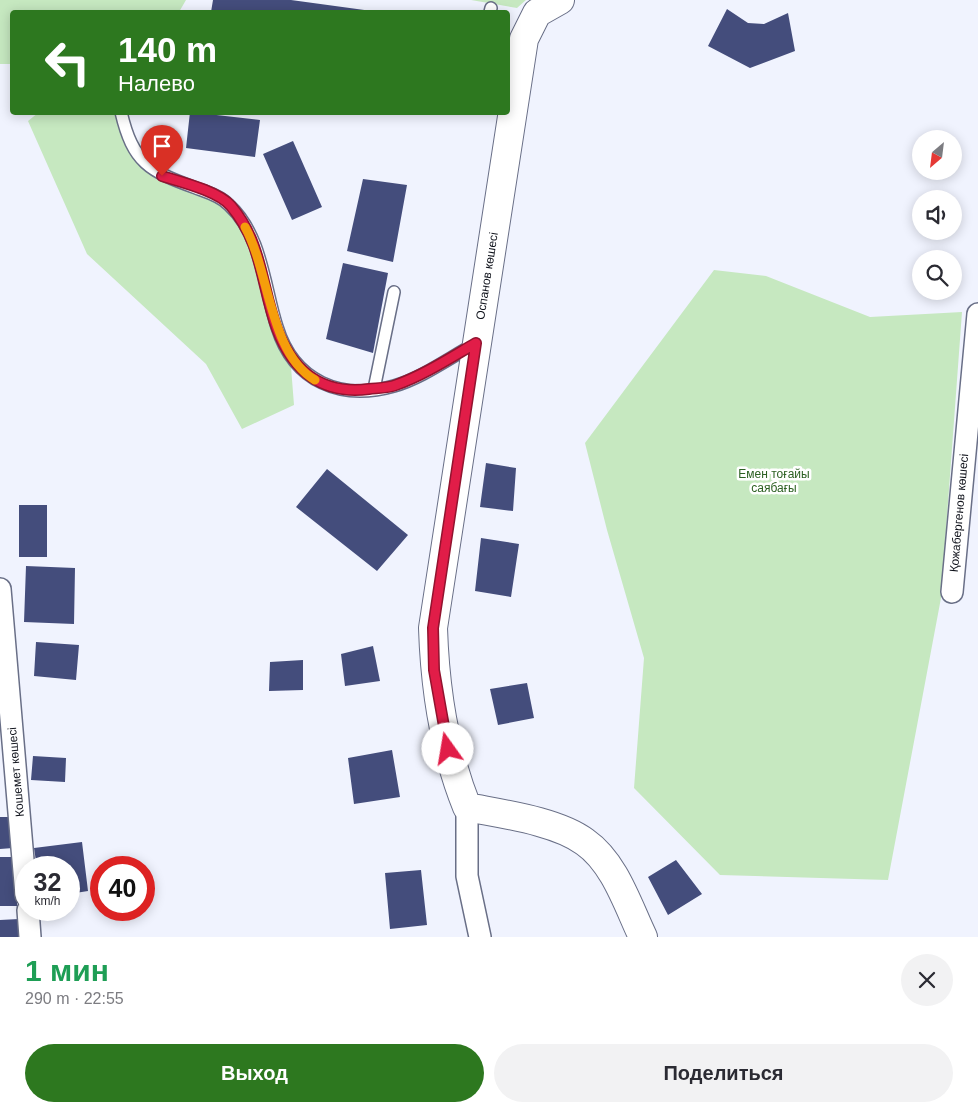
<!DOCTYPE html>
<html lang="ru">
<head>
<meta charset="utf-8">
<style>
  body { margin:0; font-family:Arial,sans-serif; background:#f2f2f3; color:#2b2b33; height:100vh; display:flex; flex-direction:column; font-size:19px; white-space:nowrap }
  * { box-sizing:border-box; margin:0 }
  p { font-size:16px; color:#7c7c81 }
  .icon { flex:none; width:28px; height:28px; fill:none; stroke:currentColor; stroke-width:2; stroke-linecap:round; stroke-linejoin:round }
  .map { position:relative; height:937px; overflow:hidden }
  .panel { display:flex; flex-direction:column; background:#fff; flex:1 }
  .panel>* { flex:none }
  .hud { position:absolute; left:10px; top:10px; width:500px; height:105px; border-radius:5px; box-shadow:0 2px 12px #0003; background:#2d781f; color:#fff; overflow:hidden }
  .needle { width:32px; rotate:208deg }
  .controls { position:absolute; left:912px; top:130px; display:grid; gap:10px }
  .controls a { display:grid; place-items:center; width:50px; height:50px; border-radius:50%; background:#fff; box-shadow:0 2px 12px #0003; font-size:25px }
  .speed { position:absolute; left:15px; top:856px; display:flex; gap:10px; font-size:25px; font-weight:700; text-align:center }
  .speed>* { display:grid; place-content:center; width:65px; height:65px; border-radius:50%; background:#fff; box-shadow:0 2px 12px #0003; line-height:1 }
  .speed small { font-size:12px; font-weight:400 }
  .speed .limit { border:8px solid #d22; background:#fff; color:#111 }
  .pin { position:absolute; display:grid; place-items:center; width:42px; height:42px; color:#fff; margin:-51px -21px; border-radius:50% 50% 50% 0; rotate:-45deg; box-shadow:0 0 5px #0007 }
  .pin .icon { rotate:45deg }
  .me { position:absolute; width:55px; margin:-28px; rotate:347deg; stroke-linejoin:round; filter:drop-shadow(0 0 4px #0008) }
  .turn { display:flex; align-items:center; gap:18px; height:105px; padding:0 25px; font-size:22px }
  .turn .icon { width:65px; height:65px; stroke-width:2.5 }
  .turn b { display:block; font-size:35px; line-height:42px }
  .round { display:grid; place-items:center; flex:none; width:52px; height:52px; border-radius:26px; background:#f2f2f3 }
  .headline { display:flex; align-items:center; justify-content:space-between; height:85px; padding:0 25px }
  h1 { font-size:30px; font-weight:800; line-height:38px; color:#1e9e55 }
  .primary-button { display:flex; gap:10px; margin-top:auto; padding:10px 25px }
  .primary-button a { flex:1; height:58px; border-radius:30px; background:#2d781f; color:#fff; font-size:20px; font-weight:800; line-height:58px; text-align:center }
  .primary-button a+a { background:#f2f2f3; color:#2b2b33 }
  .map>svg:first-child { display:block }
</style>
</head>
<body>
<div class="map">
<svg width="978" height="937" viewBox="0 0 978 937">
  <rect width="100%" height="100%" fill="#f0f3fe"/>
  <path fill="#c6e8c0" d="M0,0H186L179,12H12V64H0Z
    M471,0H526L517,8Z
    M38,113H122L149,161L211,193L242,222L290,354L294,405L242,429L206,364L87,254L28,121Z
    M714,270L766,276L870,317L962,312L941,598L888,880L720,875L634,788L644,658L607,530L585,443Z"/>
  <path fill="#444d7c" d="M213,0H291L379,12H211Z
    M727,9L748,23L764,24L788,13L795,51L750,68L708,46Z
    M190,112L260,120L255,157L186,148Z
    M293,141L322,207L292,220L263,154Z
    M363,179L407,185L393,262L347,251Z
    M343,263L388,273L373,353L326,339Z
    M486,463L516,468L513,511L480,507Z
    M327,469L408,535L377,571L296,507Z
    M19,505H47V557H19Z
    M481,538L519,544L511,597L475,591Z
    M26,566L75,568L74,624L24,622Z
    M36,642L79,645L76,680L34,676Z
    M373,646L380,681L345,686L341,654Z
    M303,660V690L269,691L270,662Z
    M527,683L534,718L498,725L490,689Z
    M392,750L400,797L354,804L348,758Z
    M33,756L66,758L65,782L31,780Z
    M0,817H12L13,848L0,849Z
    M82,842L88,891L69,894V868H37L34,848Z
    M0,857H18L17,906H0Z
    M676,860L702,894L668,915L648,877Z
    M421,870L427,925L390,929L385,873Z
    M19,919V937H0V920Z"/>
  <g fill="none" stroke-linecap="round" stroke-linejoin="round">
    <defs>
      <path id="service" d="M490,12L491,8
        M121,112C133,163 149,171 196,188C207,192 221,196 229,205C262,235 264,287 277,327C294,382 341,401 394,386C422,378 449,358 475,344
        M374,389L394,292"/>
      <path id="minor" d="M0,589L26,895
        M952,592L978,314
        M467,807V876L480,937
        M28,910L30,937"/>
      <path id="tertiary" d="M560,0L537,13L524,39L433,628C435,690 444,750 467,807C502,814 557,821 585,842C615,863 628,906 643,937"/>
    </defs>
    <use href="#service" stroke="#696f87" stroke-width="14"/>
    <use href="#minor" stroke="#696f87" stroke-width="24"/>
    <use href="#tertiary" stroke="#696f87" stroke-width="30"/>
    <use href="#service" stroke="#fff" stroke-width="11"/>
    <use href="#minor" stroke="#fff" stroke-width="21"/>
    <use href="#tertiary" stroke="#fff" stroke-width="28"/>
  </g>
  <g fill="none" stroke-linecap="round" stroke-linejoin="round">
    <defs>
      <path id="route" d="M162,176C181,182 218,191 231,206C263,244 261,286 277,329C293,372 323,395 369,389C378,388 388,388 396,385C424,375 450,358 476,343L433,628L434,670L448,749"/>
    </defs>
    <use href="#route" stroke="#92132f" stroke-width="12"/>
    <use href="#route" stroke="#e11d48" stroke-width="9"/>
    <path stroke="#f59e0b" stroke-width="9" d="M245,227C270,272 269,353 315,380"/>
  </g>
  <g text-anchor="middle" stroke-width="5" stroke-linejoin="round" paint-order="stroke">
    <g font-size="12" fill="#0f121b" stroke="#fff">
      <text transform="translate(487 276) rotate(-81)" y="4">Оспанов көшесі</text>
      <text transform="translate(959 513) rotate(-85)" y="4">Қожабергенов көшесі</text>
      <text transform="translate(16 772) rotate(-95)" y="4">Кошемет көшесі</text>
    </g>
    <g font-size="12" fill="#2d6123" stroke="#fff">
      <text x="774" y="478">Емен тоғайы<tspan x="774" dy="14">саябағы</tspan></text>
    </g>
  </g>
</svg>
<div class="controls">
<a><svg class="needle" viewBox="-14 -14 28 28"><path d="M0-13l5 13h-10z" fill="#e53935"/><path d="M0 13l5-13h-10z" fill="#7c7c81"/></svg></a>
<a><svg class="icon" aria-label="sound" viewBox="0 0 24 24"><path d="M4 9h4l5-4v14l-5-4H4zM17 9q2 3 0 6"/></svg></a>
<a><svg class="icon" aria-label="search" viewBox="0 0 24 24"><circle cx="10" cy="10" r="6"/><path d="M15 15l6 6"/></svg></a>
</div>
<div class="speed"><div>32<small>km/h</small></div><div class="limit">40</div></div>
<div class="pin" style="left:162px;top:176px;background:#d93025"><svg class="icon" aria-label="arrive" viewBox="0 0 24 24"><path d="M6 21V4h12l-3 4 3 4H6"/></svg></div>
<svg class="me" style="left:448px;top:749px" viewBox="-20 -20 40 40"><circle r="19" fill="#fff"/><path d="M0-13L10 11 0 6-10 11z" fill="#e11d48"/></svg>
<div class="hud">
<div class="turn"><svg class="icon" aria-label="left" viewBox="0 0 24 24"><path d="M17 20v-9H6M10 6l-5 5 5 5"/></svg><div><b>140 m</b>Налево</div></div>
</div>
</div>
<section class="panel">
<div class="headline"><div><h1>1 мин</h1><p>290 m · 22:55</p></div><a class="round"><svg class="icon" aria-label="close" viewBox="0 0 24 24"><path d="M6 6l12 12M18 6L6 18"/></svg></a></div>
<div class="primary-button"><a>Выход</a><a>Поделиться</a></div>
</section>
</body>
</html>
